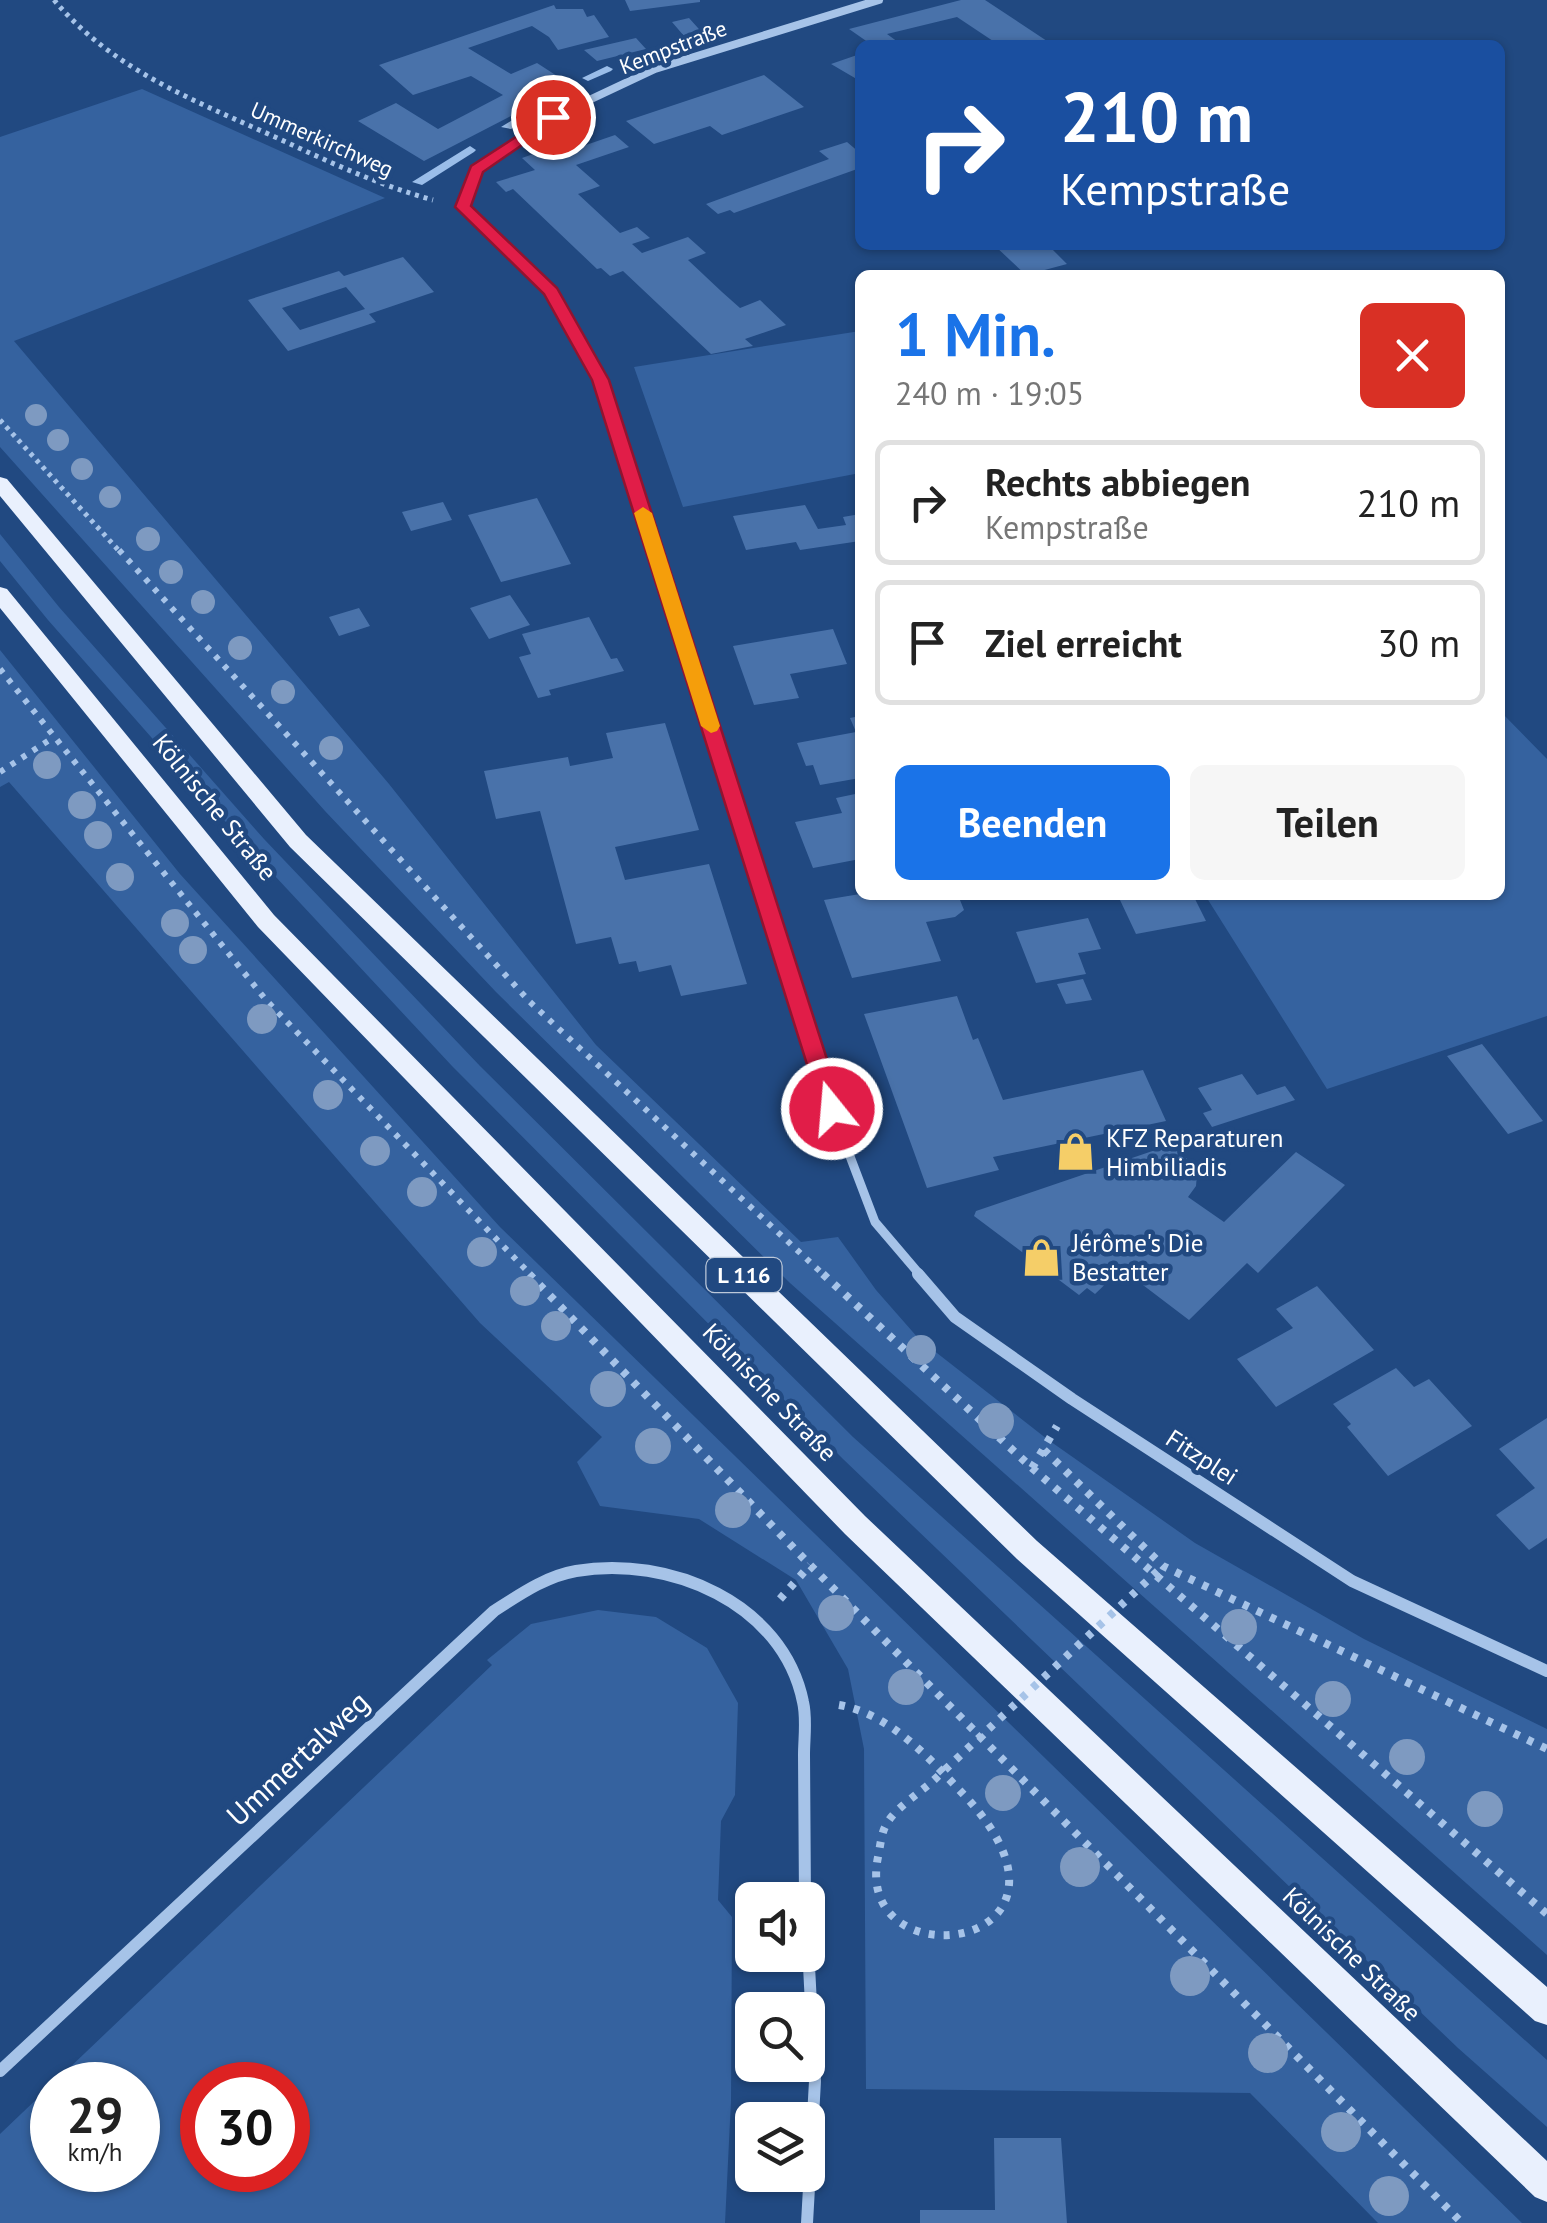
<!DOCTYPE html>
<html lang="de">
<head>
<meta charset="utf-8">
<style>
  body { margin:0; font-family:"PT Sans",sans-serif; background:#f6f6f6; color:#222; height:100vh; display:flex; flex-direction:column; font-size:38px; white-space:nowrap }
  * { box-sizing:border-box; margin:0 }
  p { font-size:32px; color:#767676 }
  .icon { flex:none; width:55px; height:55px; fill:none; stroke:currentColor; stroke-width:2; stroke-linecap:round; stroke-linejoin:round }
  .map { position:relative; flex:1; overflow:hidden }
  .drawer { position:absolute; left:855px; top:270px; width:650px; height:630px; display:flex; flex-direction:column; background:#fff; border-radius:15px; box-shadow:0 2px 8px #0004 }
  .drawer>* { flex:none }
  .top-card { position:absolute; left:855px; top:40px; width:650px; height:210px; border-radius:15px; box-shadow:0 2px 8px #0004; background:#1a4fa0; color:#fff; overflow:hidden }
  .tools { position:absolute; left:735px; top:1882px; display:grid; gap:20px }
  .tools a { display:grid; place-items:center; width:90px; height:90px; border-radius:15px; background:#fff; box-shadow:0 2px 8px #0004; font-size:50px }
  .speed { position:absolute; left:30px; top:2062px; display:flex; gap:20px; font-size:50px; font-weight:700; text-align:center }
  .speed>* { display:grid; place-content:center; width:130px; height:130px; border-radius:50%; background:#fff; box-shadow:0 2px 8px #0004; line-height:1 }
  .speed small { font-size:25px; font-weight:400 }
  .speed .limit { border:15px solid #d22; background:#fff; color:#111 }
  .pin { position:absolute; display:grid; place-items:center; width:85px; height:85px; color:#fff; margin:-42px; border:5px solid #fff; border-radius:50%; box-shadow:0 2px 10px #0007 }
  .me { position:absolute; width:110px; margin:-55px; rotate:343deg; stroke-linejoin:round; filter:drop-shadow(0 0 8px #0008) }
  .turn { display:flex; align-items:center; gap:35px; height:210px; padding:0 40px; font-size:45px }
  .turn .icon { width:130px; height:130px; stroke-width:2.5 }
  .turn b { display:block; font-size:70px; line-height:85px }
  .round { display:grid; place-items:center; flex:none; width:105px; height:105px; border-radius:15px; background:#f6f6f6 }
  .overview { display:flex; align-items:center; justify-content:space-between; height:170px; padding:0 40px }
  h1 { font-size:60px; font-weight:700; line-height:75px; color:#1a73e8 }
  .action { display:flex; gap:20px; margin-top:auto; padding:20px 40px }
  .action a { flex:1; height:115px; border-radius:15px; background:#1a73e8; color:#fff; font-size:40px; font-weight:700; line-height:115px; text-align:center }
  .action a+a { background:#f6f6f6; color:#222 }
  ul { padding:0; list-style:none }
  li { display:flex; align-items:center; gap:30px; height:125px; margin:0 20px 15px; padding:0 20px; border:5px solid #e0e0e0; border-radius:15px }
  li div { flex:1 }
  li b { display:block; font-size:38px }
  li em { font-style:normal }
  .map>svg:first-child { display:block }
</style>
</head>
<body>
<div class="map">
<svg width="1547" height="2223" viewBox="0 0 1547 2223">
  <rect width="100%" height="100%" fill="#214981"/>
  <path fill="#35629f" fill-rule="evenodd" d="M142,89L385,198L14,341L389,784L596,1045L801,1242L838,1237L876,1290L919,1339L1047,1439L1195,1543L1364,1639L1547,1729V1955L790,1283L496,992L325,811L0,447V137Z
    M860,331V473L683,507L634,367Z
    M0,534L59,607L264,839L480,1066L853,1437L1547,2060V2127L1458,2048L843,1459L452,1066L247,846L48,620L0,561Z
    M0,650L180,874L500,1227L1522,2223H1378L1250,2093L866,2089L864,1749L848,1669L796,1580L699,1519L600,1506L577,1462L602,1437L480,1323L9,782L0,787Z
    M1500,711L1547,759V1016L1327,1089L1205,895H1500Z
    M598,1610L656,1617L707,1648L738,1703L735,1795L721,1821L718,1900L732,1917L731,2101L725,2223H0V2134L492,1665L487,1660L531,1624ZM52,2085H138V2170H52ZM202,2085H288V2170H202Z"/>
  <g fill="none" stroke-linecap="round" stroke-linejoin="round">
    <path fill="#9abde9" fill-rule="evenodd" d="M719,35L723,36V40L671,54L665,51Z
      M607,66L613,69L611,71L588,81L582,78Z
      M572,84L578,87L576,89L511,129L501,127Z
      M470,146L476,150L474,152L422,185L412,182Z"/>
  </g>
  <path fill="#4972aa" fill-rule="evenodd" d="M625,0H700V2L630,11Z
    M961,0H985L1053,45H999L957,17L887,34L902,45H872L849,29Z
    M554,5L556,9H583L587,17L594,15L609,37L558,50L549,37L532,26L468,48L511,74L537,63L571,85L424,161L358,121L396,103L438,129L503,95L471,76L413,95L379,65Z
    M689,18L707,38L690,43L672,22Z
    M636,38L646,49L597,61L584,50Z
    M860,54V81L831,64Z
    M764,75L804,107L722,135L710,126L654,144L626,121Z
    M615,135L629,147L576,165L600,186L578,194L620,233L637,227L650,238L632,244L642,253L688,237L706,253L688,260L722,292L740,308L760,300L786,325L745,339L753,346L711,354L623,271L610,276L601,268L597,269L513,189L506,192L496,182L535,170L522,158L547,149L554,156Z
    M847,142L860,153V168L734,213L730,210L718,214L706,204L829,159L819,151Z
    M994,245H1048L1067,264L1026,275Z
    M403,257L434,292L369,314L376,322L288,351L248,300L339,271L344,276ZM346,287L365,309L300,330L282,308Z
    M537,498L571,564L501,582L468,515Z
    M443,502L452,520L411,531L402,512Z
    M805,505L818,529L846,525L843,517L860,514V541L800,550L796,542L746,550L733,516Z
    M510,595L530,625L489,639L470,608Z
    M359,608L370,626L339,636L329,617Z
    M589,617L611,659L617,658L624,671L549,690L551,695L538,698L519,657L531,654L522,634Z
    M833,629L847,664L790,674L799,698L754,705L733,646Z
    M860,716V778L820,785L813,765L806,766L797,743L856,732L850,718Z
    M665,723L699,830L615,847L625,880L709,864L747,984L681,996L671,965L639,972L636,961L619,964L611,937L576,944L540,811L496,819L484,771L568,757L570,766L613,758L606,733Z
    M860,793V859L813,868L795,822L842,813L836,798Z
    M860,894L958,895L964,910L955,917L926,922L941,961L852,978L824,900Z
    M1145,895H1193L1206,921L1136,934L1120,900Z
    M1088,918L1101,949L1078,953L1086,974L1036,983L1016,932Z
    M1083,979L1092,1000L1066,1004L1057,984Z
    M957,996L973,1040L978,1038L1003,1100L1143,1070L1166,1121L993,1157L999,1170L927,1188L864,1014Z
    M1482,1044L1543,1121L1508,1134L1447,1056Z
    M1242,1074L1257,1095L1285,1086L1295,1100L1212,1127L1203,1113L1212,1110L1198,1088Z
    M1176,1143L1197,1174L1196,1186L1188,1197L1224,1222L1296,1152L1345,1185L1258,1273L1247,1263L1189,1320L1114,1263L1108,1268L1116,1274L1095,1294L1087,1288L1079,1295L974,1216L976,1211Z
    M1317,1286L1374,1350L1276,1407L1237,1359L1293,1328L1276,1309Z
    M1396,1368L1414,1387L1429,1379L1472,1426L1388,1476L1347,1427L1351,1424L1333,1404Z
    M1547,1418V1538L1529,1550L1496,1515L1535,1488L1499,1449Z
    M994,2138H1061L1067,2223H920V2210H995Z"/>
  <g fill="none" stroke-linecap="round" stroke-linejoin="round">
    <path stroke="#a6c3e8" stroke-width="5" stroke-dasharray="4 5" stroke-linecap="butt" d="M54,0C113,70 193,100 275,137C327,161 378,185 433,200
      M0,420L121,553"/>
    <path stroke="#a6c3e8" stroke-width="6" stroke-dasharray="5 8" stroke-linecap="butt" d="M119,550L530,1002L825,1276
      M0,669L266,1000L532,1276
      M0,772L54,737"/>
    <path stroke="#a6c3e8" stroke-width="8" stroke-dasharray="6 9" stroke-linecap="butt" d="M529,1274L810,1565L1462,2223
      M823,1274L1032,1468L1547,1914
      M1044,1450L1163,1566L1547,1749
      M1032,1468L1057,1426
      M780,1599L810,1565
      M839,1705C891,1714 931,1760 966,1797C1108,1951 852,1984 878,1857C880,1848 881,1835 885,1827C892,1810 920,1793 934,1780"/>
    <path stroke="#a6c3e8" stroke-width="8" d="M656,553L601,380L551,291L463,207L476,169L553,117L655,69L879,0"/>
    <path stroke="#a6c3e8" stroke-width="9" d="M655,550L832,1109L875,1222L921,1276"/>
    <path stroke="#a6c3e8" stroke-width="12" d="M918,1274L955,1317L1072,1399L1352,1581L1547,1671
      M0,2071L494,1611C519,1595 546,1576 576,1571C669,1555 783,1603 803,1702C807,1719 804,1738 804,1755C804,1804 805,1852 805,1900
      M807,2223L815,2081L808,1947"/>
    <path fill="#e9f0fd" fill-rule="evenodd" d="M0,477L7,479L306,835L1037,1541L1547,1987V2025L1535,2021L1017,1559L290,847L0,496Z
      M0,587L7,589L274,915L865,1516L1547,2161V2202L1535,2197L845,1534L258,927L0,608Z"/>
    <path stroke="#a6c3e8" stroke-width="8" stroke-dasharray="6 9" stroke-linecap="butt" d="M934,1780L1163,1566"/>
  </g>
  <g fill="#7e9ac1">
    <circle cx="36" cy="415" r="11"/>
    <circle cx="58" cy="440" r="11"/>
    <circle cx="82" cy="469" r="11"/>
    <circle cx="110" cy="497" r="11"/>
    <circle cx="148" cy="539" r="12"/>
    <circle cx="171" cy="572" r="12"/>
    <circle cx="203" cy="602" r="12"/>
    <circle cx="240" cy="648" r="12"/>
    <circle cx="283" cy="692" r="12"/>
    <circle cx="331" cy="748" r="12"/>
    <circle cx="47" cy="765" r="14"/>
    <circle cx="82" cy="805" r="14"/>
    <circle cx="98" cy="835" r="14"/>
    <circle cx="120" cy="877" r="14"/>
    <circle cx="175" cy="923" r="14"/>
    <circle cx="193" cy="950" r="14"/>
    <circle cx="262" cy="1019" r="15"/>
    <circle cx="328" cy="1095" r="15"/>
    <circle cx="375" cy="1151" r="15"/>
    <circle cx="422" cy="1192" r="15"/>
    <circle cx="482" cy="1252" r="15"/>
    <circle cx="525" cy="1291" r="15"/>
    <circle cx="556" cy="1326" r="15"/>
    <circle cx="921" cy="1350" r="15"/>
    <circle cx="608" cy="1389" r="18"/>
    <circle cx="996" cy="1421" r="18"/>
    <circle cx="653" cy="1446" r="18"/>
    <circle cx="733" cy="1510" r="18"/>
    <circle cx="836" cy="1613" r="18"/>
    <circle cx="1239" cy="1627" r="18"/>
    <circle cx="906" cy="1687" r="18"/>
    <circle cx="1333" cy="1699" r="18"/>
    <circle cx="1407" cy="1757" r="18"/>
    <circle cx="1003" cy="1793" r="18"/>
    <circle cx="1485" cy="1809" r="18"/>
    <circle cx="1080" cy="1867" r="20"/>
    <circle cx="1190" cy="1976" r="20"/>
    <circle cx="1268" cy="2053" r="20"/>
    <circle cx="1341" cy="2132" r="20"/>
    <circle cx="1389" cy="2196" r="20"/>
  </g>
  <path fill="#e11d48" stroke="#92132f" stroke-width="2.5" d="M553,113L560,117L558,120L483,172L471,206L557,288L609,380L843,1109L832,1118L821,1109L592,380L544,294L455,207L471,166Z"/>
  <path fill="#f59e0b" d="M643,507L652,513L720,726L717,731L711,733L701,726L634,513Z"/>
  <defs>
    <symbol id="shop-bare" viewBox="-9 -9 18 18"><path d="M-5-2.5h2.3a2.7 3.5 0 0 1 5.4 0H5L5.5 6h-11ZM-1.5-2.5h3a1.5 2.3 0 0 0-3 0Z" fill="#f5ce68" stroke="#214981" stroke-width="2.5" paint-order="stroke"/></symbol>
  </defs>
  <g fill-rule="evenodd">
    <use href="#shop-bare" x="1048" y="1124" width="55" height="55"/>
    <use href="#shop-bare" x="1014" y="1230" width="55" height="55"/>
  </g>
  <g text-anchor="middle" stroke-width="9" stroke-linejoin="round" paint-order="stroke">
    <g font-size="22" fill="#fff" stroke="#214981">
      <text transform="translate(673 47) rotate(-21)" y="8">Kempstraße</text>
      <text transform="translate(322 139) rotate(24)" y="8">Ummerkirchweg</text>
    </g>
    <rect fill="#214981" stroke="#bcc8d9" stroke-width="2.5" x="706.5" y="1258" width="75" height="34" rx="8"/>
    <g font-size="22" font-weight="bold" fill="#fff">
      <text x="744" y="1283">L 116</text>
    </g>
    <g font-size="25" fill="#fff" stroke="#214981">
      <text transform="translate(215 807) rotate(51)" y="9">Kölnische Straße</text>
      <text transform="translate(770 1392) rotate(46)" y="9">Kölnische Straße</text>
      <text transform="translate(1202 1457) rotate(33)" y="9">Fitzplei</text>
      <text transform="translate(1352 1954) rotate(44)" y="9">Kölnische Straße</text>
    </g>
    <g font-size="25" fill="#fff" stroke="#214981" text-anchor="start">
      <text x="1106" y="1147">KFZ Reparaturen<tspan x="1106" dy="29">Himbiliadis</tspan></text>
      <text x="1072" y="1252">Jérôme's Die<tspan x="1072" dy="29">Bestatter</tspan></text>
    </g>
    <g font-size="30" fill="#fff" stroke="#214981">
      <text transform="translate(298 1759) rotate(-43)" y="10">Ummertalweg</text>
    </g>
  </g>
</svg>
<div class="tools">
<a><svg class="icon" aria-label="sound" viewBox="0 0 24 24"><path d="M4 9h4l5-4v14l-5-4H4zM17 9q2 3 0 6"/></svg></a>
<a><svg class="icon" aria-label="search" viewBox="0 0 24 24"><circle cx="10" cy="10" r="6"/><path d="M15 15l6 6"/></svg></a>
<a><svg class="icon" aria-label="layers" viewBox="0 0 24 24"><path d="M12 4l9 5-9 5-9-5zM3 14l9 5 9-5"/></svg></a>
</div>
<div class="speed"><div>29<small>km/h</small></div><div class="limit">30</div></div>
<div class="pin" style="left:553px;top:117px;background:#d93025"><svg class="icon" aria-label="arrive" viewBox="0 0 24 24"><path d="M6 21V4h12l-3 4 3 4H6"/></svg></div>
<svg class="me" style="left:832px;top:1109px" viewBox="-20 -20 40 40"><circle r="17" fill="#e11d48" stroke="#fff" stroke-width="3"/><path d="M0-11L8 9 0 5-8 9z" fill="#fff"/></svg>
<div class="top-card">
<div class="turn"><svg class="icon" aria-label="right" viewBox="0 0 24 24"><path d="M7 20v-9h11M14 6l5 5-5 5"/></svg><div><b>210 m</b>Kempstraße</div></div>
</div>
<section class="drawer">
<div class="overview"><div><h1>1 Min.</h1><p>240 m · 19:05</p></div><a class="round" style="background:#d93025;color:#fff"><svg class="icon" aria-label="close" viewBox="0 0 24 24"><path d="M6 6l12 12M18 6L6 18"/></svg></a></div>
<ul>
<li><svg class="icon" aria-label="right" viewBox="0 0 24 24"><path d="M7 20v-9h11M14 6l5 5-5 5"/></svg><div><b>Rechts abbiegen</b><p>Kempstraße</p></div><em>210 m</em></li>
<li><svg class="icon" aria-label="arrive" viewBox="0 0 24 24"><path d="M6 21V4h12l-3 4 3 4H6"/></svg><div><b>Ziel erreicht</b></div><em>30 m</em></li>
</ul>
<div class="action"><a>Beenden</a><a>Teilen</a></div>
</section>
</div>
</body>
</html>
